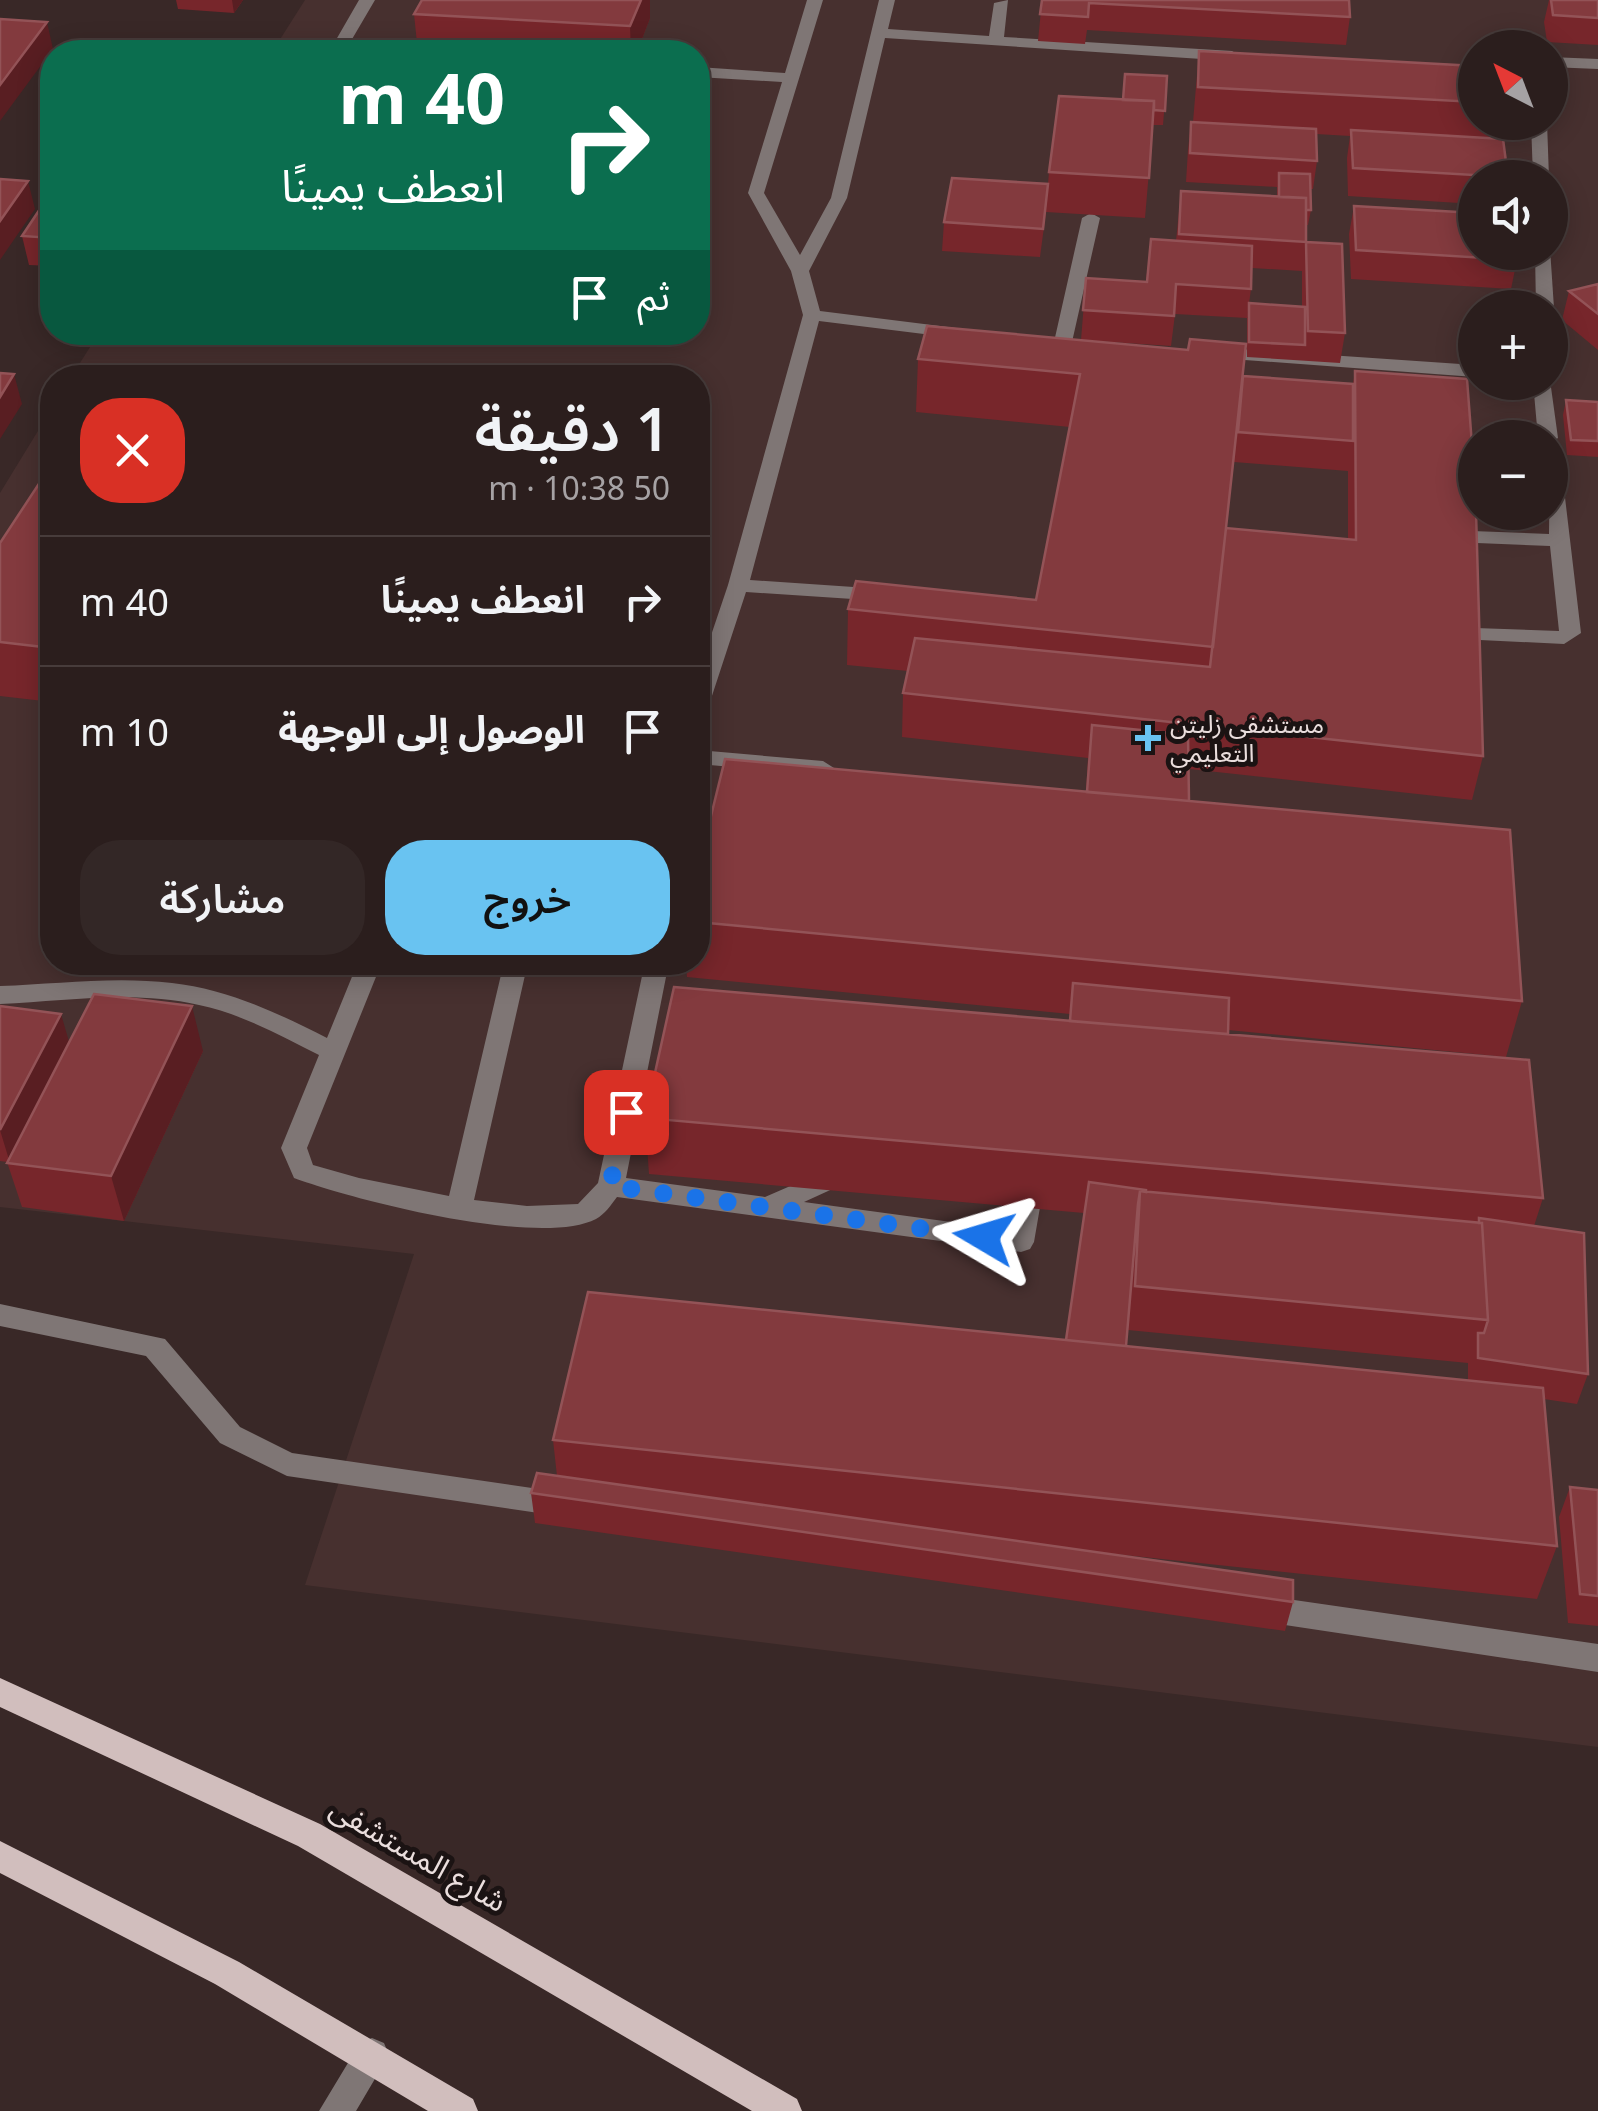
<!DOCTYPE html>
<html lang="ar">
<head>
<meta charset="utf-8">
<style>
  body { margin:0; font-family:"Noto Sans","Noto Sans Arabic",sans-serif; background:#332726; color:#f1f3f6; direction:rtl; height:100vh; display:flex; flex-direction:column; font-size:38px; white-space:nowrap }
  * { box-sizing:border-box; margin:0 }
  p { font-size:32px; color:#a6a2a4 }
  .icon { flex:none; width:55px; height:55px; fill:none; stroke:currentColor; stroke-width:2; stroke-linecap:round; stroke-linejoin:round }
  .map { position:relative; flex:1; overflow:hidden; direction:ltr }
  .side { position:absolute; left:40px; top:365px; width:670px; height:610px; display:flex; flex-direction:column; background:#2b1e1d; border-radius:40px; box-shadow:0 5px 25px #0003,0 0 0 2px #473c3b; direction:rtl }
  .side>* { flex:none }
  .guide { position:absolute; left:40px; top:40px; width:670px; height:305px; border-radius:40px; box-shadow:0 5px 25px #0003,0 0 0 2px #473c3b; direction:rtl; background:#0b6e4f; color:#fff; overflow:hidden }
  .needle { width:65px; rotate:318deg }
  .fabs { position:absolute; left:1458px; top:30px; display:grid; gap:20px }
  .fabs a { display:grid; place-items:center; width:110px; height:110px; border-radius:50%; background:#2b1e1d; box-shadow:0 5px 25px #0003,0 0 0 2px #473c3b; font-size:50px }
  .pin { position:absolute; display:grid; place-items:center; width:85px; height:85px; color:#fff; margin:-42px; border-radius:20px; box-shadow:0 5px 15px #0006 }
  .me { position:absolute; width:110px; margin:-55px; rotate:277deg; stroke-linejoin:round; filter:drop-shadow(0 0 8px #0008) }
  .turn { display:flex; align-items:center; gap:35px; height:210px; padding:0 40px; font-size:45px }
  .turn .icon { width:130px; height:130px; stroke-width:2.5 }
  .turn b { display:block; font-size:70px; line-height:85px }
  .then { display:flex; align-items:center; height:95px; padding:0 40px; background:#0003; gap:20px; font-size:38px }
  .round { display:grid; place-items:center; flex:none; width:105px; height:105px; border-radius:40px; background:#332726 }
  .head { display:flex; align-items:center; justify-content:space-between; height:170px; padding:0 40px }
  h1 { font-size:60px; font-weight:600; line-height:75px }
  .action { display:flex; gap:20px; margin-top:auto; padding:20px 40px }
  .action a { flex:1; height:115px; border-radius:40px; background:#69c3f1; color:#111; font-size:40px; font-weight:600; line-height:115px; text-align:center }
  .action a+a { background:#332726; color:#f1f3f6 }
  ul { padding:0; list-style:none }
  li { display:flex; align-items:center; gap:30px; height:130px; padding:0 40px; border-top:2px solid #473c3b }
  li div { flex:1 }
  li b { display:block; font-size:38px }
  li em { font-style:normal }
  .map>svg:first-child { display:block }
</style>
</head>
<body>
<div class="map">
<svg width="1598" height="2111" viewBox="0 0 1598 2111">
  <rect width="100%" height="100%" fill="#392827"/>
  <path fill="#47302f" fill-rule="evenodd" d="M305,0H1598V1747L305,1585L414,1254L0,1207V493L52,408V962H698V378L71,377L99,333L698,332V52H272ZM1475,48H1550V122H1475ZM1475,178H1550V252H1475ZM1475,308H1550V382H1475ZM1475,438H1550V512H1475Z"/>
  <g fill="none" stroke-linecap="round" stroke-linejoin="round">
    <path fill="#7f7675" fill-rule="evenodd" d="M359,0H375L348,46L382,47L389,52H329Z
      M807,0H823L764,193L800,255L831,198L879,0H895L888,29L989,36L994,3L1008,0L1004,37L1232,51L1240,56L1232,61L885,38L847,198L809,271L820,311L956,328L965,333L956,338L819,321L750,580L883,589L893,595L883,601L746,592L709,705L698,712V674L728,585L803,315L791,271L748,193L782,82L698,77V67L785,73Z
      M1550,57L1598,59V69L1550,67Z
      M1531,122H1547L1549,178H1533Z
      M1091,213L1100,218L1072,342L1063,347L1054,342L1082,218Z
      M1550,248L1554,308L1550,312V308H1536L1535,252H1550Z
      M1211,347L1475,365V377L1204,357V349Z
      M1550,380L1558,438L1550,443V438H1538L1533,382Z
      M1550,449L1560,455L1581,633L1564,644L1439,638L1435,633L1439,628L1446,627L1559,631L1550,546L1477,543L1468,550L1466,559H1452L1448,548L1472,531L1549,534Z
      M698,750L823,761L834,768L823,775L698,764Z
      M358,962H382L307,1148L313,1165L359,1178L449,1196L504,962H528L474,1200L527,1206L578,1204L598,1183L645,962H669L626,1178L765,1197L841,1164L850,1167L854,1174L850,1181L804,1202L1010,1230L1017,1191L1009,1183L1013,1176L1022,1173L1040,1177L1044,1184L1034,1242L1030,1249L1021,1252L617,1197C611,1205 605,1214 596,1219C540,1248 354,1200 294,1178L281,1148L319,1055C281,1036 242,1014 199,1005C134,990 66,1001 0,1004V986C57,984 115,976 172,983C227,989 278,1013 327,1038Z
      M0,1304L165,1339L240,1427L292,1453L566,1493L576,1496L581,1505L576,1514L566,1517L287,1476L220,1443L146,1356L0,1326Z
      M1259,1595L1598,1644V1672L1259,1621L1248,1617L1244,1608L1248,1599Z
      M372,2038L384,2043L389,2055L356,2111H319L360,2043Z"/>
    <path fill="#d1bebd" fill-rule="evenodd" d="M0,1678L320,1824L797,2099L802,2111H752L298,1846L0,1707Z
      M0,1841L239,1962L473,2099L478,2111H428L215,1984L0,1873Z"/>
  </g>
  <path fill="#77262b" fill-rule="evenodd" d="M176,0H243L234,13L178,9Z
    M422,0H650V18L637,52H372L417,43L414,14Z
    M1042,0L1350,17L1346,45L1087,30L1085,44L1038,41Z
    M1549,0H1598V45L1547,42L1544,22Z
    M1199,51L1475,66V122H1503L1500,139L1508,178H1475V204L1348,196L1347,158L1350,136L1316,134L1317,161L1313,189H1310L1311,210L1308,225H1306V242L1302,271L1252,268L1251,289L1247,318L1175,314L1171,346L1081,340L1188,350L1243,376L1353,384L1355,371L1483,756L1472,800L1189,769V801L1522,1001L1506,1057L1228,1030V1034L1543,1198L1534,1226L1588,1374L1577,1404L1544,1399L1557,1546L1537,1599L1087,1551L1293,1602L1285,1631L535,1523L531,1493L557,1476L553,1440L1066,1340L1084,1213L649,1174L645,1118L1069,1021L1070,1014L687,977L686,962H698V869L1086,792L1088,758L902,737L903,693L908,671L847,665L848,609L1036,600L1070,427L916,412L918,359L1081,340L1086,278L1146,281L1151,239L1176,241L1181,191L1277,197V187L1186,182L1188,150L1191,122H1193ZM1234,462L1348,471V539L1226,528ZM1128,1330L1468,1363V1380L1126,1346Z
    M1167,76L1163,125H1153L1145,218L1046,212L1040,257L942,251L944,222L1048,184L1049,172L1123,100Z
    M52,191V266L29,265L22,236Z
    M1354,206L1517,260L1511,289L1351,279L1349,234Z
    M1306,242L1345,333L1340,363L1247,357V318L1249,303L1302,307V271Z
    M1598,284V350L1562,320L1569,291Z
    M1566,400L1598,402V457L1567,455L1563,415Z
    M52,464V702L0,696V543Z
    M0,1006L69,1043L203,1051L124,1221L22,1207L7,1162L0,1161Z
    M1570,1487L1598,1490V1626L1568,1623L1559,1517Z"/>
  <path fill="#591e22" d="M232,0H243L234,13Z
    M641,0H650V18L637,52H631L630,26Z
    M47,22L53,49L0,121V85Z
    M28,181L35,209L0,260V221Z
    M14,374L22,404L0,439V397Z
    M192,1006L203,1051L124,1221L111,1176Z
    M61,1014L70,1045L10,1163L0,1130Z"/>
  <path fill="#833a3e" stroke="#935357" stroke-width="2.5" d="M422,0H641L630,26L414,14Z
    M1042,0H1349L1350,17L1089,3L1088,17L1040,14Z
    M1551,0H1598V18L1553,15Z
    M0,19L47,22L0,85Z
    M378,41L580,52H372Z
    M1199,51L1475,66V102L1198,87Z
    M1125,74L1167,76L1165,111L1154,110V101L1123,100Z
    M1059,96L1154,101L1149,178L1049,172Z
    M1191,122L1316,129L1317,161L1190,153Z
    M1351,130L1503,139L1508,177L1353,168Z
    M1279,173L1310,174L1311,210H1306V198L1279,197Z
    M952,178L1048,184L1043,229L944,222Z
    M0,179L28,181L0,221Z
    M52,191V238L22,236Z
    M1181,191L1306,198V242L1179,234Z
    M1354,206L1475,213V252H1516L1517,260L1356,250Z
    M1151,239L1252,246L1251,289L1176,284L1174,316L1083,310L1086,278L1147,282Z
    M1306,242L1342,244L1345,333L1308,331Z
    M1598,284V314L1569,291Z
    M1249,303L1305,307V345L1249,342Z
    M927,326L1188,350L1190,339L1246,344L1213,647L848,609L856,581L1036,600L1080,374L918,359Z
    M1355,371L1467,379L1475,485V512H1476L1483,756L903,693L915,638L1210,667L1226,528L1356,540Z
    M0,373L14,374L0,397Z
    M1243,376L1353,384V441L1238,432Z
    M1566,400L1598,402V441L1571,440Z
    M52,464V648L0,642V543Z
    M1092,725L1188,735L1189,801L1087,792Z
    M725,759L1510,830L1522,1001L698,922V869Z
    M1073,983L1229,998L1228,1034L1070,1021Z
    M674,987L1529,1060L1543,1198L645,1118Z
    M94,994L192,1006L111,1176L7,1163Z
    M0,1006L61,1014L0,1130Z
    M1089,1182L1146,1190V1192L1140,1191L1138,1204L1126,1346L1066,1340Z
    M1140,1191L1482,1223L1488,1320L1135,1286Z
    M1479,1218L1584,1233L1588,1374L1478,1358V1333H1484L1488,1320L1482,1223H1479Z
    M588,1292L1543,1388L1557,1546L553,1440Z
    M537,1473L1293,1580V1602L531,1493Z
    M1570,1487L1598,1490V1596L1580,1594Z"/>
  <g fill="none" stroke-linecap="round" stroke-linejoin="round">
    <path stroke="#1a73e8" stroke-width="18" stroke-dasharray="0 32.4" d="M626,1112L610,1186L984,1237"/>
  </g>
  <path fill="#69c3f1" stroke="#1b1313" stroke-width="4" d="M1143 723h10v10h10v10h-10v10h-10v-10h-10v-10h10z"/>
  <g text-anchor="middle" stroke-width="10" stroke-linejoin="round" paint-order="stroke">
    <g font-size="25" fill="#eadedd" stroke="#1b1313" text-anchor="start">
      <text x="1170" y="733">مستشفى زليتن<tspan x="1170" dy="29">التعليمي</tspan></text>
    </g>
    <g font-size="30" fill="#eadedd" stroke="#1b1313">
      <text transform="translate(418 1855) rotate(30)" y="10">شارع المستشفى</text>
    </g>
  </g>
</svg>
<div class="fabs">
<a><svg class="needle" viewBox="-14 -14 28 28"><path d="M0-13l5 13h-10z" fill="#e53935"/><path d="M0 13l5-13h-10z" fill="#a6a2a4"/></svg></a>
<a><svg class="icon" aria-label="sound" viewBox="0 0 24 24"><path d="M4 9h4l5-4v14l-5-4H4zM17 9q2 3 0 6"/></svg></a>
<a>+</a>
<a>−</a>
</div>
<div class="pin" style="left:626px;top:1112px;background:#d93025"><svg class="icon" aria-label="arrive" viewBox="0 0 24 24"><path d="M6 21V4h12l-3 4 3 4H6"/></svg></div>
<svg class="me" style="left:984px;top:1237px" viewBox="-20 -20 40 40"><path d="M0-17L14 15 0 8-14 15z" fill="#1a73e8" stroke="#fff" stroke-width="4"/></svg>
<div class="guide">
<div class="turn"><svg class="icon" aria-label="right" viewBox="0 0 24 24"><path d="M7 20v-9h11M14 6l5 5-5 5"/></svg><div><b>40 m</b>انعطف يمينًا</div></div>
<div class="then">ثم<svg class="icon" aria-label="arrive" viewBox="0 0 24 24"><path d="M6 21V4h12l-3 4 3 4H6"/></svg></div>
</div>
<section class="side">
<div class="head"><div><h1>1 دقيقة</h1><p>50 m · 10:38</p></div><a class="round" style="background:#d93025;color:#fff"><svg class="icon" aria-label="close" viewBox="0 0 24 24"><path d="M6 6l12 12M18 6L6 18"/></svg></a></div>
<ul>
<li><svg class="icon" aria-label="right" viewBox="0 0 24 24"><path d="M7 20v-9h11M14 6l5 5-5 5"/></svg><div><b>انعطف يمينًا</b></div><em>40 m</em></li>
<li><svg class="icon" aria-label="arrive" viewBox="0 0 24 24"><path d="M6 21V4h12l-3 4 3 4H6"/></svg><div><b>الوصول إلى الوجهة</b></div><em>10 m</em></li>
</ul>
<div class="action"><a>خروج</a><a>مشاركة</a></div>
</section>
</div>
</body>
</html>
